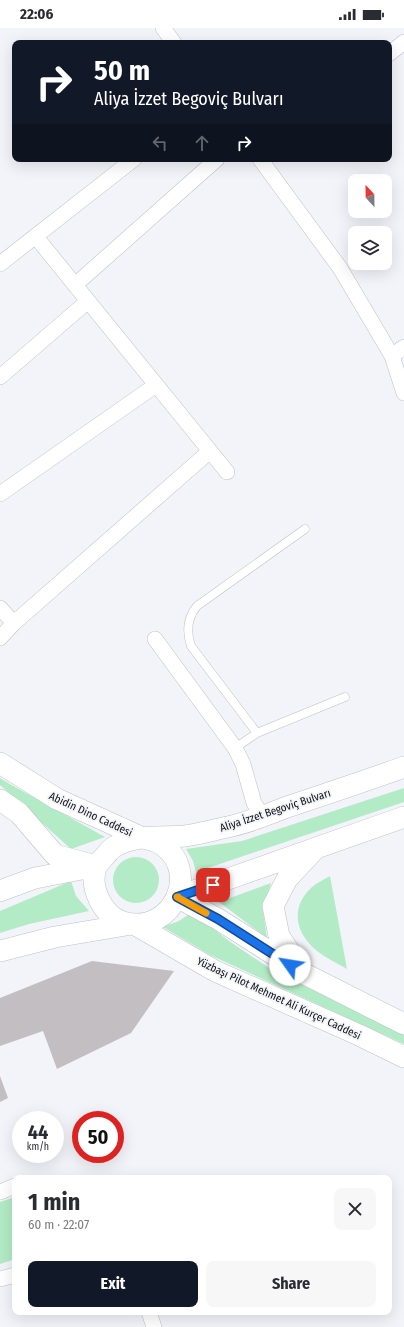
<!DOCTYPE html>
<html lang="en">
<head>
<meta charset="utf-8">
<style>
  body { margin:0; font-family:"Fira Sans Condensed",sans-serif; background:#f7f7f7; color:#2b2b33; height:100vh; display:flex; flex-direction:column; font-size:15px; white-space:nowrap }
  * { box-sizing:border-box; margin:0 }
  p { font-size:13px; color:#7c7c81 }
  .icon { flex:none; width:22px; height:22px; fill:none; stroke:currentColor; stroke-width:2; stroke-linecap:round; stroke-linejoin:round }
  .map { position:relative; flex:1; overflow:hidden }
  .panel { position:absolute; left:12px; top:1147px; width:380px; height:140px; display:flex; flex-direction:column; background:#fff; border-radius:8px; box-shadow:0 4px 16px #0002 }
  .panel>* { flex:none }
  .guide { position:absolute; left:12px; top:12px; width:380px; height:122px; border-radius:8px; box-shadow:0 4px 16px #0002; background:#111827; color:#fff; overflow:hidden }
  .needle { width:26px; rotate:338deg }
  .buttons { position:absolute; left:348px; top:146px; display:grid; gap:8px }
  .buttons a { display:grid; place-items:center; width:44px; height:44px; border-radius:8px; background:#fff; box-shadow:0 4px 16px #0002; font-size:20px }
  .speed { position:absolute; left:12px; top:1083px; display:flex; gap:8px; font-size:20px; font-weight:700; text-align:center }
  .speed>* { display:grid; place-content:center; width:52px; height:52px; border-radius:50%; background:#fff; box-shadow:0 4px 16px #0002; line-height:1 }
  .speed small { font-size:10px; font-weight:400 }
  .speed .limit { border:6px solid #d22; background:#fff; color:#111 }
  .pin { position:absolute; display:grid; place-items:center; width:34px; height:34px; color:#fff; margin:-17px; border-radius:8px; box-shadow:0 2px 6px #0006 }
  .me { position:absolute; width:44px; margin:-22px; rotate:302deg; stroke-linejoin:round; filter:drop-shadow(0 0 3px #0008) }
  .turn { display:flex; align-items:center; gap:14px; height:84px; padding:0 16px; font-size:18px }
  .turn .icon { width:52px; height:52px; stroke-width:2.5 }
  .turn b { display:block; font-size:28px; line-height:34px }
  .lanes { display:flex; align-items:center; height:38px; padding:0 16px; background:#0003; justify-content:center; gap:20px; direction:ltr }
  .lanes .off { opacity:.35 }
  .round { display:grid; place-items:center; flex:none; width:42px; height:42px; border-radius:8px; background:#f7f7f7 }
  .summary { display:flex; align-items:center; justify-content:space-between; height:68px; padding:0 16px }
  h1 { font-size:24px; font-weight:700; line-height:30px }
  .cta { display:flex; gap:8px; margin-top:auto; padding:8px 16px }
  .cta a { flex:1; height:46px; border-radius:8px; background:#111827; color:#fff; font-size:16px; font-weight:700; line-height:46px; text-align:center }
  .cta a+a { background:#f7f7f7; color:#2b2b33 }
  .status { display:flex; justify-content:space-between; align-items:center; height:28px; padding:0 20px; background:#fff; direction:ltr }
  .status svg { height:11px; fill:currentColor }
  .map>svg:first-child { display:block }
</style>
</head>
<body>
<div class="status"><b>22:06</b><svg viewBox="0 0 49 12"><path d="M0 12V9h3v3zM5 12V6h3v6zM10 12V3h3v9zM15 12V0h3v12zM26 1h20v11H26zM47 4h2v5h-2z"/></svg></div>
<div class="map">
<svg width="404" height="1299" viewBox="0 0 404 1299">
  <rect width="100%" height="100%" fill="#f2f4f9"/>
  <path fill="#b3ebc6" d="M0,750L8,755L105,809L71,821L0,757Z
    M404,760V774L196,844L193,833L186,821L242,813Z
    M113 852a23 23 0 1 1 46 0a23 23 0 1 1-46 0Z
    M330,848L347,941C337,935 326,930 317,923C296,906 289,880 312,859C317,855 324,851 330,848Z
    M71,853L76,868L89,883L29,896L0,905V883Z
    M271,855L263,883L267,910L219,874Z
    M192,884L229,913L272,942L404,1007V1016L210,927L163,899L179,893Z
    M15,1169V1231L0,1236V1174Z"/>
  <path fill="#c3bec2" d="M92,933L174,943L131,1005L57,1041L43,1003L0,1018V970Z
    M0,1048L8,1070L0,1074Z"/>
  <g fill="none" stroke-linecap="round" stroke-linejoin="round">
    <defs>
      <path id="service" d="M257,705L191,618C186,603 187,590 197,578L305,501
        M235,720L257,705L345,669"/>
      <path id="minor" d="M163,0L174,15
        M389,26L404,14
        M260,131L340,240L392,328L404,365
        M36,209L227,444
        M0,236L134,131
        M75,257L217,131
        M392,328L404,319
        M0,349L88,273
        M0,466L156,357
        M0,580L14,595
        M0,610L14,595L210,423
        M155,611L235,720L243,736L254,775L262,788
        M0,1164L15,1158
        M0,1251L15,1247
        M149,1284L154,1299"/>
      <path id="secondary" d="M0,735L57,771L143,810C147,811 153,812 157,814C204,838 174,909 123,894C103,888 89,859 96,840C98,835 102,831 105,828C108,825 110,821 114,819C135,806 161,810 185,808C200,806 217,801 232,798C250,794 269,786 287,779C326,766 365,753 404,739
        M0,772L19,785L55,827L96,838
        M0,863L35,850L92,839
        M177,869L218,891L303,945L404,996
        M177,869L404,789
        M134,896L215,943L359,1007L404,1029
        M0,923L55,909L132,896
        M300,940L279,908L273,878L287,851L314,822"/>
    </defs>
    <use href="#service" stroke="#bfc0c5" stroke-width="9"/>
    <use href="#minor" stroke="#bfc0c5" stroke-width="16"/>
    <use href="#secondary" stroke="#bfc0c5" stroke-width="22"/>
    <use href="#service" stroke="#fff" stroke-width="8"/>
    <use href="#minor" stroke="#fff" stroke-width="15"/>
    <use href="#secondary" stroke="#fff" stroke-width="21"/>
  </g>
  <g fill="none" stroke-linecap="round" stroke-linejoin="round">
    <defs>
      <path id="route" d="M213,857L177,869L218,891L290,937"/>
    </defs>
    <use href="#route" stroke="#114b97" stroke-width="10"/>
    <use href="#route" stroke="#1a73e8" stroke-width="7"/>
    <path stroke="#f59e0b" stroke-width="7" d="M178,869H177L206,885"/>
  </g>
  <g text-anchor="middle" stroke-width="3.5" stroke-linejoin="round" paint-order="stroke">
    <g font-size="11" fill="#0f1011" stroke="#f2f4f9">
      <text transform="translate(275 782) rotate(-18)" y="4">Aliya İzzet Begoviç Bulvarı</text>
      <text transform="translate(91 786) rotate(25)" y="4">Abidin Dino Caddesi</text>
      <text transform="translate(279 970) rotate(25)" y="4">Yüzbaşı Pilot Mehmet Ali Kurçer Caddesi</text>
    </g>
  </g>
</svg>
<div class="buttons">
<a><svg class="needle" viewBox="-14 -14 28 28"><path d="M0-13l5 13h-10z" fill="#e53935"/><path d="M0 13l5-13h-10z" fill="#7c7c81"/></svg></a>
<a><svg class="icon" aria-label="layers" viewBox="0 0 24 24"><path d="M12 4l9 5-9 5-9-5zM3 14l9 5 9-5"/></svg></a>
</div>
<div class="speed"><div>44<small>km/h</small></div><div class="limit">50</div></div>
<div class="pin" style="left:213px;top:857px;background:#d93025"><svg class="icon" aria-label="arrive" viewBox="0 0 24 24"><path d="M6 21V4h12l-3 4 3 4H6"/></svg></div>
<svg class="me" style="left:290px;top:937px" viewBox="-20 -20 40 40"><circle r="19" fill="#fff"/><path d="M0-13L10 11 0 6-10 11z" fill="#1a73e8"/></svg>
<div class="guide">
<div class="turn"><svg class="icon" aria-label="right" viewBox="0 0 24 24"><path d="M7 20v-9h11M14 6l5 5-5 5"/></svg><div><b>50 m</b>Aliya İzzet Begoviç Bulvarı</div></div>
<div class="lanes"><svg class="icon off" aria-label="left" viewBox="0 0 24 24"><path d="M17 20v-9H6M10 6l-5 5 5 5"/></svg><svg class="icon off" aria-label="ahead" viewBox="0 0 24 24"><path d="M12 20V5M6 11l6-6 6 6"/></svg><svg class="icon" aria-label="right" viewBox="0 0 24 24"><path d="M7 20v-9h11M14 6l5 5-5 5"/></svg></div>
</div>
<section class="panel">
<div class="summary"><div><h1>1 min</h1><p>60 m · 22:07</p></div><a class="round"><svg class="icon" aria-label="close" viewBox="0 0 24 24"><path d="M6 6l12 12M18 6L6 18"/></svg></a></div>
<div class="cta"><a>Exit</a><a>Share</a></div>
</section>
</div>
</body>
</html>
